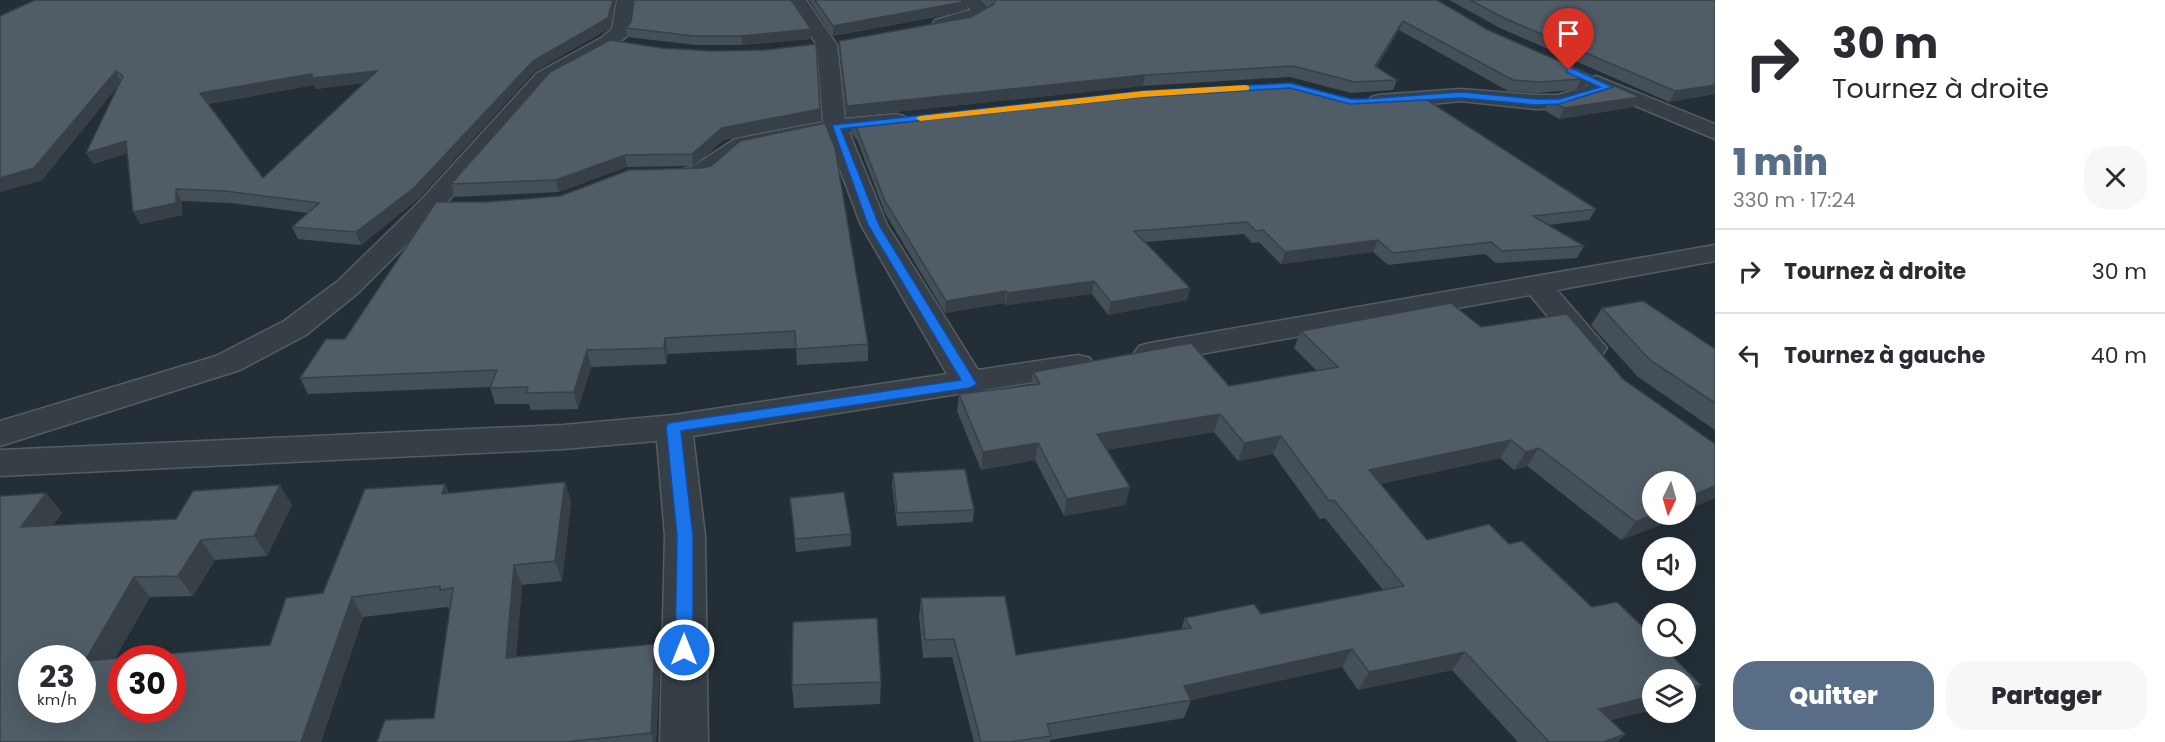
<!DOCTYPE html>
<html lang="fr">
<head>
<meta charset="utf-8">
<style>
  body { margin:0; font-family:Poppins,sans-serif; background:#f7f7f7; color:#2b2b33; height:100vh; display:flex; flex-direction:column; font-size:22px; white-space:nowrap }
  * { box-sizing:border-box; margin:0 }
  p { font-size:20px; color:#7c7c81 }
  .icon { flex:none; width:33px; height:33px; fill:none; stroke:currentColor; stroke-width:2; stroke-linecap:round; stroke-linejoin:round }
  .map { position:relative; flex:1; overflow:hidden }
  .side { display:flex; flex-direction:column; background:#fff; width:450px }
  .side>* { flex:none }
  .hud { background:#fff; color:#2b2b33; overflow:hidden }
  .needle { width:39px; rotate:185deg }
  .tools { position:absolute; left:1642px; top:471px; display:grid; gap:12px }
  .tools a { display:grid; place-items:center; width:54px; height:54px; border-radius:50%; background:#fff; box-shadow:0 6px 24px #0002; font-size:30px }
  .speed { position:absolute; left:18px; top:645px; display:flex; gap:12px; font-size:30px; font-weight:700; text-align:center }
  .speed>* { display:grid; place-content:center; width:78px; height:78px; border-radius:50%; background:#fff; box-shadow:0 6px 24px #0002; line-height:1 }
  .speed small { font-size:15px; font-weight:400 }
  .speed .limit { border:9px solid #d22; background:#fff; color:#111 }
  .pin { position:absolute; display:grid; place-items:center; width:51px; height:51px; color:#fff; margin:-62px -26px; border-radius:50% 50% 50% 0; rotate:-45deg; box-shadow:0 0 6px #0007 }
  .pin .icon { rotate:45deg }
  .me { position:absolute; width:66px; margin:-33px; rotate:0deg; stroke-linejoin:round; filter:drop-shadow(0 0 4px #0008) }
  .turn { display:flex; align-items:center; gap:21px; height:126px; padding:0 18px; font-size:27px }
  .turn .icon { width:78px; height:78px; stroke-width:2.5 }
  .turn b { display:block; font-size:42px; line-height:51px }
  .round { display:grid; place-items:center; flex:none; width:63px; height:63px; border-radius:24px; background:#f7f7f7 }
  .head { display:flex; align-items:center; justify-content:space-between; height:102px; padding:0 18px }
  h1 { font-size:36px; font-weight:800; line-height:45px; color:#576e86 }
  .button { display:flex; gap:12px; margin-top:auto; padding:12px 18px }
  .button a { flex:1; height:69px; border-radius:24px; background:#576e86; color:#fff; font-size:24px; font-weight:800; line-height:69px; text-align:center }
  .button a+a { background:#f7f7f7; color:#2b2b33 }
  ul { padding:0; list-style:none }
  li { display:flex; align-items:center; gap:18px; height:84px; padding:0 18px; border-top:2px solid #e1e1e2 }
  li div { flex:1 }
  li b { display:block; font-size:22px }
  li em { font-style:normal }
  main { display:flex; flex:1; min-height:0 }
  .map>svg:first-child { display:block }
</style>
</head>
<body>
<main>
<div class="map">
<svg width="1715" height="742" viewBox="0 0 1715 742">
  <rect width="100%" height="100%" fill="#232e36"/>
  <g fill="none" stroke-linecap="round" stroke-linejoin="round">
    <defs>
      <path id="minor" d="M617,0H635L628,35L615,46L551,81L438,213L358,293L306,335L240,370L0,446V421L216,356L284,321L338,281L420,201L537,73L601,38L612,29Z
        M788,0H806L837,45L845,119L896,114L904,116L907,121L904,126L849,132L887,225L978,370L1078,355L1090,358L1094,365L1090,372L1078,375L983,390L970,395L964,393L693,436L705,536L708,742H660L665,536L657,441L563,449L0,476V450L563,425L674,415L947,374L861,225L827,135C805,139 763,143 745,152C720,164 706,189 675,181L672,176L675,171L692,167L735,139L823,122L817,45Z
        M961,0H981L992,11C982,24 951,32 935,28L933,24L935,20L971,10Z
        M1596,76L1715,124V139L1607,94L1559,108L1536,109L1461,101L1379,109L1371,107L1368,102L1371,97L1379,95L1461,89L1536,95H1558L1588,86L1586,82L1589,78Z
        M1715,245V261L1557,290L1607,348L1602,355L1591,358L1580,355L1530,295L1150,363L1139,360L1134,353L1139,346L1150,343Z"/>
    </defs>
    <use href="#minor" stroke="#545d64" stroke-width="3"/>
    <use href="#minor" fill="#363f46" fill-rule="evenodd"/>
  </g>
  <path fill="#454f58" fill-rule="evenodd" d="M35,0H616L610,28L535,71L418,199L361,245L298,239L292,227L308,213L231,203L182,201V215L140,224L127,153L93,164L118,86L42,180L0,192V16ZM364,83L263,178L208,104L314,85L316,89Z
    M809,0H968L967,9L957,13L833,36Z
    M980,0H1437L1488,30L1591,75L1586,86L1576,90L1536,93L1508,91L1399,30L1377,67L1397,80L1393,90L1351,93L1290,77L1143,86L847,117L839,51V41L971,17L989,6Z
    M1449,0H1715V94L1669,102L1500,28Z
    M631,22L811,29V39L742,45H695L627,37L626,28Z
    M661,48L713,51L821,120L724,140L693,166L627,167L559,192L455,197L451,184Z
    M1549,100L1634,107L1559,119L1544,110Z
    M852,123L1596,209L1589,220L1548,225L1584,246L1577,258L1496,263L1485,254L1388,265L1373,252L1281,264L1259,242L1252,243L1244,234L1145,242L1190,288L1187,300L1108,315L1092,294L1006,305L1005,303L945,313L885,213L857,140L852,134Z
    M436,202L868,344V361L797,365L796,348L668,354L666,364L591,367L578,409L531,410L529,404H495L490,387L308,394L300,378L345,339Z
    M1602,308L1715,349V430L1638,377L1591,325Z
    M1481,327L1715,498L1686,510V482L1653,514H1678L1673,520L1621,540L1527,466L1514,470L1500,458L1380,484L1427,540L1509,544L1592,607L1701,685L1686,700V680H1653V710L1610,720L1625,734L1617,742H1518L1452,670L1358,690L1342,667L1191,700L1184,718L1050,740V742H974L952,657L923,658L919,616L921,598L1016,655L1181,630L1185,618L1261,614L1383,590L1325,518L1320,519L1273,454L1238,461L1214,432L1106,450L1130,487L1125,505L1064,516L1035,460L981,470L957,411L959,394L1031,385L1033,372L1229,386L1317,371L1294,348L1301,331Z
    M893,473L974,510L973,522L897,526L892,485Z
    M565,482L571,502L562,581L522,585L516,657L655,644L660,663L656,742H377L434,718L450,609H449L447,607L363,617L321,742H0L46,493L62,513L53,525L176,519L292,505L267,556L215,560L193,596L150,597L115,658L270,645L323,593L445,484L449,493Z
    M790,498L851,534V546L796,552Z
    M881,682L880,704L794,708L792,685Z"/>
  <path fill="#384047" d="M613,0H616L610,28L535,71L418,199L361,245L356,232L533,61Z
    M968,0L967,9L957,13L833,36V26Z
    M1403,21L1399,30L1371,76L1375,66Z
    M811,29V39L742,45V36Z
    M116,71L121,82L42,180L0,192V178Z
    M377,71L381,81L316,89L314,85L205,104L200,93L312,74Z
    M1145,75L1143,86L847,117V106Z
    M1591,75L1586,86L1576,90L1581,79Z
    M1715,85V94L1669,102L1675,91Z
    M1640,97L1634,107L1559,119L1564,108Z
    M820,109L821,120L724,140L693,166L692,154L722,128Z
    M126,141L132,152L93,164L86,153Z
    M625,155L627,167L559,192L556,180Z
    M176,189L182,201V215L140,224L133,212Z
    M1378,240L1373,252L1281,264L1285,252Z
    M1094,281L1092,294L1006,305L1007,293Z
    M1190,288L1187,300L1108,315L1111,302Z
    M1006,291L1005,303L945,313L946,301Z
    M665,338L668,354L666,364L664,348Z
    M587,350L591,367L578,409L574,392Z
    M1220,414L1214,432L1093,452L1097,434Z
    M1281,436L1273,454L1238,461L1244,443Z
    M1511,440L1500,458L1360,488L1369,470Z
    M1038,443L1035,460L981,470L983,452Z
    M1539,448L1527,466L1514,470L1526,452Z
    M565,482L571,502L562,581L555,561Z
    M445,484L453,504L442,494Z
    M280,485L292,505L267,556L254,536Z
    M1715,486V498L1686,510V498Z
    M1130,487L1125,505L1064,516L1067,499Z
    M46,493L62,513L38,546L21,527Z
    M1654,514H1678L1673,520L1621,540L1636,522Z
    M201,540L215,560L193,596L178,576Z
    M514,565L522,585L514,678L506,658Z
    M134,577L150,597L103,680L85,661Z
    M352,597L363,617L321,742H301Z
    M655,644L660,663L656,742H653L651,733Z
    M1352,649L1342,667L1177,703L1184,686Z
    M1465,652L1452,670L1358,690L1369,672Z
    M1701,685L1686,700V688Z
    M1653,696V710L1583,726L1599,709Z
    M1625,734L1617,742H1603Z"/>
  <path fill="#505c66" stroke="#384047" stroke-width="1.5" fill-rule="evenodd" d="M35,0H613L608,18L533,61L414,188L356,232L292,227L319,203L225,191L176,189V203L133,212L126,141L86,153L123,76L116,71L34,168L0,178V16ZM377,71L263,178L200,93L312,74V78Z
    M634,0H791L811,29L742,36H694L626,28L631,22Z
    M815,0H967L958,3L833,26Z
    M995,0H1437L1488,30L1591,75L1581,79L1541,82L1513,80L1403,21L1375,66L1397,80L1355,82L1293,66L1145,75L847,106L839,41L971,17L994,4Z
    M1470,0H1715V85L1675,91L1504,18Z
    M610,40L661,48L713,51L765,50L816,44L820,109L722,128L692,154L625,155L556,180L451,184L550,72Z
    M1292,83L1353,101L1421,96L1596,209L1533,216L1584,246L1502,251L1491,242L1393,253L1378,240L1285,252L1263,230L1256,231L1247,222L1134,231L1190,288L1111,302L1094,281L1007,293L1006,291L946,301L885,201L857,129L852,123L1145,92Z
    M1615,86L1640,97L1564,108L1549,100L1585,96Z
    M825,123L835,148L868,344L796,349L795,331L665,338L664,348L587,350L574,392L526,393L528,387L490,388L497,370L300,378L326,339H345L436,202H485L560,196L629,170L701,168L711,166L740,141Z
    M1643,301L1715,349V403L1650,360L1602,308Z
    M1451,303L1481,327L1567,314L1623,379L1715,444V486L1686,498V482H1653V514H1654L1636,522L1539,448L1526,452L1511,440L1369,470L1427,540L1489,524L1509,544L1522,541L1592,607L1617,602L1653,637V646H1662L1701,685L1686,688V680H1653V696L1599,709L1625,734L1603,742H1549L1465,652L1369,672L1352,649L1184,686L1191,700L1047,724L1051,736L1009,742H981L954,639L925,640L921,598L1005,596L1016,655L1191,628L1185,618L1254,604L1261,614L1404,586L1334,500L1329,501L1281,436L1244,443L1220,414L1097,434L1130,487L1067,499L1038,443L983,452L959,394L1040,384L1033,372L1191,343L1229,386L1338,367L1301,331Z
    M965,469L974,510L897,513L893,473Z
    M565,482L555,561L514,565L506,658L655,644L651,733L565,742H377L385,720L434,718L453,588L440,590V586L352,597L301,742H0V496L46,493L21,527L176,519L193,491L280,485L254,536L201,540L178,576L134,577L85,661L270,645L286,598L323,593L365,489L445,484L442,494ZM32,658H82V710H32ZM122,658H172V710H122Z
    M844,492L851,534L795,539L790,498Z
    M877,618L881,682L792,685L793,622Z"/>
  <path fill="#1a73e8" stroke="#114b97" stroke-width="1.5" d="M1569,67L1613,87L1559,104L1536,105L1461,98L1350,104L1290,88L1143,97L841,129L879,225L977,384L970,388L681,431L693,536V650L691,656L684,658L678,656L675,650L677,536L666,427L668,423L961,380L868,225L832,125L1143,91L1290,83L1351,99H1364L1461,92L1536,99H1559L1600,87L1566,72Z"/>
  <path fill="#f59e0b" d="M1246,85L1249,86V90L1143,97L920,121L916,118L920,116L1143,91Z"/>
</svg>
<div class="tools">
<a><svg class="needle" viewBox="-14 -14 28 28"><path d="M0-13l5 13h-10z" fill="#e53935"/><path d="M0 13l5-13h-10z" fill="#7c7c81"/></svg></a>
<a><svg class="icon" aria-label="sound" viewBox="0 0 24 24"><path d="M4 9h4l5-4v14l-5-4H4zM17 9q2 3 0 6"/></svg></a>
<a><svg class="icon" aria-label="search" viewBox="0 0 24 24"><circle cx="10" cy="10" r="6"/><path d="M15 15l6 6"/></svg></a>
<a><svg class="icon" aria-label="layers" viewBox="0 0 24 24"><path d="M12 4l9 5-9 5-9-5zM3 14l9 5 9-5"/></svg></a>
</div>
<div class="speed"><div>23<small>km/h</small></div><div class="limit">30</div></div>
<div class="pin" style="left:1569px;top:70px;background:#d93025"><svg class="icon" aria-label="arrive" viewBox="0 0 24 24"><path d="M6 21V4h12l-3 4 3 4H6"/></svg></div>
<svg class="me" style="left:684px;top:650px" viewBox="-20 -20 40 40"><circle r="17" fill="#1a73e8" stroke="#fff" stroke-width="3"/><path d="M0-11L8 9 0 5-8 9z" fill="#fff"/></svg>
</div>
<section class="side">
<div class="hud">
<div class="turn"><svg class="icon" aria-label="right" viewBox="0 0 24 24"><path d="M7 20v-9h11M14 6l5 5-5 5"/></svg><div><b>30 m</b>Tournez à droite</div></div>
</div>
<div class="head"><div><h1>1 min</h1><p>330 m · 17:24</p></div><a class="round"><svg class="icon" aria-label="close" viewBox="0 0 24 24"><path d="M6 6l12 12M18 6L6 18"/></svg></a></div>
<ul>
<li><svg class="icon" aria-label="right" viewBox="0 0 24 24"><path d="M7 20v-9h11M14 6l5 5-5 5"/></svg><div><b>Tournez à droite</b></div><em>30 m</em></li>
<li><svg class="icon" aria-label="left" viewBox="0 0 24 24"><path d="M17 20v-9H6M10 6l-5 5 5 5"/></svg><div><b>Tournez à gauche</b></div><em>40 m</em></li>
</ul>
<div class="button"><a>Quitter</a><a>Partager</a></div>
</section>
</main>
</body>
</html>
